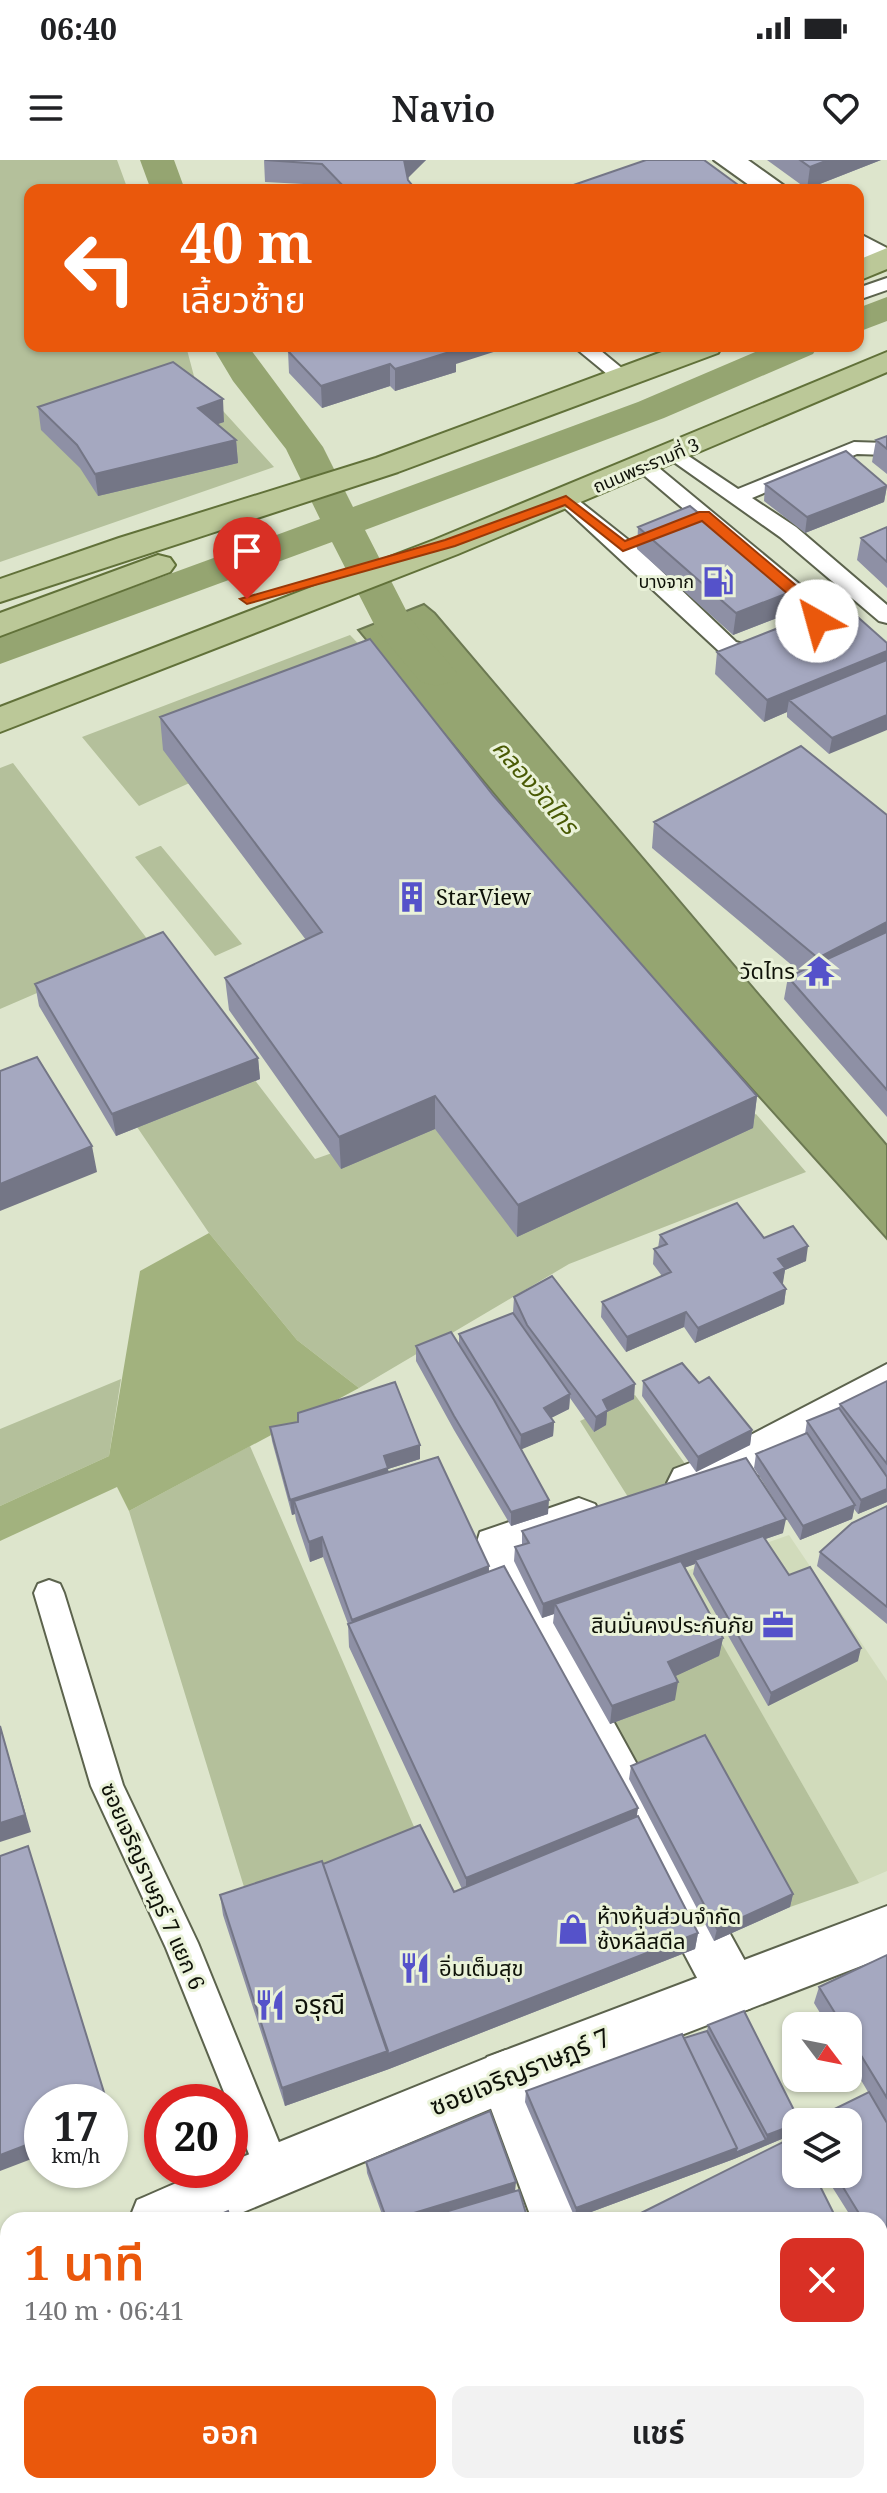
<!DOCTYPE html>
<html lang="th">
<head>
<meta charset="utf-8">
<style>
  body { margin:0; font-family:"Noto Serif","Noto Sans Thai",serif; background:#f2f2f2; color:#202124; height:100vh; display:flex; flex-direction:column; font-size:30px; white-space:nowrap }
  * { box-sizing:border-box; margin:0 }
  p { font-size:26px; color:#757577 }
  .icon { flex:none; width:44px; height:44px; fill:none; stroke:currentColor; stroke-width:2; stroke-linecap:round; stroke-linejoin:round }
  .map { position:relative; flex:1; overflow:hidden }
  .side { position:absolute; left:0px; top:2052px; width:888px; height:282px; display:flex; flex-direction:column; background:#fff; border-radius:24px 24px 0 0; box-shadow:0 2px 6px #0004 }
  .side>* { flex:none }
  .top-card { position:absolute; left:24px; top:24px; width:840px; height:168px; border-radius:16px; box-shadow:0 2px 6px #0004; background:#ea580c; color:#fff; overflow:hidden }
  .needle { width:52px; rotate:122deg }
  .buttons { position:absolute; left:782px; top:1852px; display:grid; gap:16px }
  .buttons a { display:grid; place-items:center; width:80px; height:80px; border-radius:16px; background:#fff; box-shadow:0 2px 6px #0004; font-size:40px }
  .speed { position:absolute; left:24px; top:1924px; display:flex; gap:16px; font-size:40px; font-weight:700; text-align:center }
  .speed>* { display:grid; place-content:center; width:104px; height:104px; border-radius:50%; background:#fff; box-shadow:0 2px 6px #0004; line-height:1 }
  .speed small { font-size:20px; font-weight:400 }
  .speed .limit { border:12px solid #d22; background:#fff; color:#111 }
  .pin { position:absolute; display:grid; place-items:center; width:68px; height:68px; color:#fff; margin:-82px -34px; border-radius:50% 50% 50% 0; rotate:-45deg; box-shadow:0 0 8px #0007 }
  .pin .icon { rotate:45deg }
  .me { position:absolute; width:88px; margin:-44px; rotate:322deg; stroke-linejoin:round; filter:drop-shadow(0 0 6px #0008) }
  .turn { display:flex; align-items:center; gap:28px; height:168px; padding:0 24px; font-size:36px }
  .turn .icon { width:104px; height:104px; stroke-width:2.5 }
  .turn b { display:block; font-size:56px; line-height:68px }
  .round { display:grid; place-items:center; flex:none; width:84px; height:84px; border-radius:16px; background:#f2f2f2 }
  .overview { display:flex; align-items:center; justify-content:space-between; height:136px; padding:0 24px }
  h1 { font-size:48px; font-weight:600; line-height:60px; color:#ea580c }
  .action { display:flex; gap:16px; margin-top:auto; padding:16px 24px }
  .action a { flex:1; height:92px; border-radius:16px; background:#ea580c; color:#fff; font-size:32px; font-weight:600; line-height:92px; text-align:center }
  .action a+a { background:#f2f2f2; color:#202124 }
  .status { display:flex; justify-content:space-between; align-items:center; height:56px; padding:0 40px; background:#fff; direction:ltr }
  .status svg { height:22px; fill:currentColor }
  header { display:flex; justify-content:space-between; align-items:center; height:104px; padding:0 24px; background:#fff; font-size:36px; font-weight:600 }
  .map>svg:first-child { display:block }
</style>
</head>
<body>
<div class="status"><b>06:40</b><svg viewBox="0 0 49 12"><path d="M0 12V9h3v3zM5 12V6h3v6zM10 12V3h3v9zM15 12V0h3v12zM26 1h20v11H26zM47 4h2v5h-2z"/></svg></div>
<header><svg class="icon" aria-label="menu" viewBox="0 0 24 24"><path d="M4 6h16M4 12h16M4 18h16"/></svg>Navio<svg class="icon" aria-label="heart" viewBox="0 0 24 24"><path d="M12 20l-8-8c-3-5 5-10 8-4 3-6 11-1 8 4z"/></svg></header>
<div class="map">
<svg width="887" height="2333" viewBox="0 0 887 2333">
  <rect width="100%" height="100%" fill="#dde5cc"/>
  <path fill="#d1dbbb" d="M789,1375L887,1521V1711L859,1723L681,1413Z"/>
  <path fill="#b4c09b" d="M0,0H117L128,30H30V186H186L195,220L274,307L0,402Z
    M350,475L400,527L139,646L82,577Z
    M13,603L315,999L441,955L528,1056L756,954L806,1012L569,1104L359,1228L297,1180L209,1073L44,830L0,849V608Z
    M160,686H161L242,784L215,796L135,697Z
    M121,1219L109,1296L0,1346V1269Z
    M635,1235L694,1316L628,1337L580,1261Z
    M250,1286L418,1676L248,1740L129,1351Z
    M721,1482L859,1723L790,1747L703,1589L629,1619L585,1537Z"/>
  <path fill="#a2b27e" d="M209,1073L297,1180L359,1228L129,1351L117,1327L0,1381V1346L109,1296L140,1111Z"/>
  <path fill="#95a571" stroke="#6c7952" stroke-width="2" d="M424,444L435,453L887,985V1079L585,743L358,470Z"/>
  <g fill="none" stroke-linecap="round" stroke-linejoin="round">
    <path fill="#95a571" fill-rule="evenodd" d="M140,0H174L185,30H151Z
      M887,137V161L858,172V148Z
      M212,186H248L323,287L353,347L638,242L769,186H818L813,194L664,258L365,370L410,458L457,513L451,522L436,526L421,522L378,472L332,382L0,504V476L320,359L286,289L233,221Z"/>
    <defs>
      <path id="service" d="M887,118V130L858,140V128Z
        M573,186H595L635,219L625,225L618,223Z
        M854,282L887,283V295L857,294L752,338L796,367L887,445V463L879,461L780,377L664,295L674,289L681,291L738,329Z
        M646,301L653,303L815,437L827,453L821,472L750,501L720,492L556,340L566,334L573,336L631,382L736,482L749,486L803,463L805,454L799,447L639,311L636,307Z
        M49,1420L60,1424L64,1433L123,1625L198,1783L291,2012L285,2024L273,2030L261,2024L166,1788L91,1626L34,1433L38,1424Z"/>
      <path id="minor" d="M714,0H748L790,30H756Z
        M858,73L887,88V106L872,104L858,95Z
        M887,1204V1244L746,1322L690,1342L674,1337L667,1323L674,1309L714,1294Z
        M579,1338L595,1344L602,1358L595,1372L523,1397L751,1812L758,1830L751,1848L732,1855L713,1848L473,1395L480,1372Z
        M506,1890L525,1897L588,2060H532L479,1916L487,1897Z
        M629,2326H689L692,2333H632Z"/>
      <path id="tertiary" d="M887,1746V1796L512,1940L224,2060H129L137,2040C167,2028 198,2010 230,2010V2002L506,1890Z
        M8,2093V2149L0,2152V2096Z"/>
      <path id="primary" d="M887,88V109L858,121V100Z
        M678,186H722L718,193L398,312L0,442V419L119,378L376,298Z
        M887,192V212L458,394L0,572V547L434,380Z
        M158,395L170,398L175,405L170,412L0,476V453Z"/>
    </defs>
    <use href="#service" stroke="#5c634d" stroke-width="4"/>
    <use href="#minor" stroke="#5c634d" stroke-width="4"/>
    <use href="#tertiary" stroke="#5c634d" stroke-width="4"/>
    <use href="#primary" stroke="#617139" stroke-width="4"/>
    <use href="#service" fill="#fff" fill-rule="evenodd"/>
    <use href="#minor" fill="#fff" fill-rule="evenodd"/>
    <use href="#tertiary" fill="#fff" fill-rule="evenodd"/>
    <use href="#primary" fill="#bbc898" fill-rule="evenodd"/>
  </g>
  <path fill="#8e90a5" d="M264,0H426L407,18L416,30H327L323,25L265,22Z
    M767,0H881L807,29Z
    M288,191L456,204V212L395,231L390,226L322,248L289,213Z
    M38,247L224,262L217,264L236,280L238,303L98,336L80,308L41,270Z
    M887,276V314L872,302L876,280Z
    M765,324L887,326L884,342L805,373L764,341Z
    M638,367L790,453L733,475L637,389Z
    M887,367V428L857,400L861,378Z
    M887,483L829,594L787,557V552L764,562L715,514L717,492Z
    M160,557L493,635L757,936L753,968L517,1077L435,969L341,1009L229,850L225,818L306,780L163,590Z
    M887,655V957L784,839L788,817L800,812L652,688L654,662Z
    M35,824L258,898L260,919L116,976L39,846Z
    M660,1075L764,1078L806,1101L785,1110L782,1124L786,1129L784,1144L695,1183L684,1167L626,1192L601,1157L602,1142L662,1116L653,1104L654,1089L658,1088Z
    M514,1137L634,1239L607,1252L606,1265L594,1272L570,1238L569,1249L551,1258L554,1262L553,1276L521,1289L548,1354L511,1366L454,1270L416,1201V1186L459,1184V1174L515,1156L513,1152Z
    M643,1221L699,1223L752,1270L750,1285L696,1312L642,1236Z
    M887,1221V1342L858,1354L854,1349L852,1359L800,1380L754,1308L756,1294L805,1274L807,1261L839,1248L840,1244Z
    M270,1267L420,1299L388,1309L389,1312L489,1406V1412L638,1648L636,1656L698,1773L695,1789L389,1909L285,1946L223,1755L220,1735L323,1704L454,1732L462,1729L349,1487L348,1464L323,1397L310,1402L296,1360L295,1354L292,1355L272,1281Z
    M887,1346V1464L817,1406L820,1392Z
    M522,1371L783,1373L765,1379L789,1415L858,1501L768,1546L693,1414L695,1404L684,1408L723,1478L719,1496L675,1516V1540L610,1564L553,1463L554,1454L542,1458L514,1401L515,1387L522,1385Z
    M631,1606L793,1734L790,1747L714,1781L629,1619Z
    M887,1795V2087L880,2091V2060H853L824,2014H848L868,1932L848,1898V1866H828L814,1843L819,1827Z
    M708,1865L796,1962V1973L734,1999L575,2058L525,1942L526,1931L707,1871Z
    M366,2002L515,2031L528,2060H384L367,2013Z
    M694,2326H880L887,2333H697Z"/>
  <path fill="#747686" d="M404,0H426L404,22Z
    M828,0H881L807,29L810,7Z
    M450,186H512L456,204V212L395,231V209Z
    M390,204V226L322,248L321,226Z
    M223,239L224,262L200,270L198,248Z
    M236,280L238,303L98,336L95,314Z
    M887,326L884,342L805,373L807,357Z
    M793,431L790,453L733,475L736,453Z
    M887,491V511L789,540L787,552L764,562L767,540Z
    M887,555V570L829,594L832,578Z
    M887,762V785L814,824L818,798Z
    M258,898L260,919L116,976L112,954Z
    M435,936V969L341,1009L339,977Z
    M757,936L753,968L517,1077L518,1045Z
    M92,986L97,1012L0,1051V1024Z
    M808,1086L806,1101L785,1110L783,1123L771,1129L778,1099Z
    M786,1129L784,1144L695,1183L698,1168Z
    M686,1152L684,1167L626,1192L627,1177Z
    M635,1224L634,1239L607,1252L606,1265L594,1272L596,1257L603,1240Z
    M570,1234L569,1249L543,1262L544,1248Z
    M554,1262L553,1276L520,1290L521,1275Z
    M752,1270L750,1285L696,1312L698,1297Z
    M420,1285V1299L388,1309L389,1323L294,1341L295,1354L292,1355L290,1340L384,1296Z
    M887,1329V1342L858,1354L861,1340Z
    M549,1340L548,1354L511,1366V1352Z
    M855,1345L852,1359L800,1380L803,1366Z
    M786,1359L783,1373L697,1403L695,1400V1404L559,1452L555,1444L554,1454L542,1458L543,1444Z
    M322,1377L323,1397L310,1402L309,1382Z
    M489,1406L488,1425L353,1475L352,1460Z
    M723,1478L719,1496L665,1521L668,1502Z
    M861,1488L858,1501L768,1546L771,1533Z
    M678,1522L675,1540L610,1564L612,1546Z
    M0,1566L31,1672L0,1682Z
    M638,1648L635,1669L466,1738V1718Z
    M793,1734L790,1747L714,1781L717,1769Z
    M698,1773L695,1789L389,1909L388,1894Z
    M388,1891L389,1909L285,1946L282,1928Z
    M110,1953L115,1967L110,1969Z
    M796,1964V1973L734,1999L735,1993L766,1980L767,1975Z
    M42,1979V1995L0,2011V1995Z
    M737,1988L734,1999L575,2058L576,2048Z
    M516,2022L515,2032L424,2060H391Z
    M887,2080V2087L880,2091V2084Z
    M8,2298V2312L0,2315V2301Z
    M38,2326H41L43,2333H39Z"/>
  <path fill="#a5a8c0" stroke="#747686" stroke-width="2" d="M265,0H404L408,20L416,30H347L322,4Z
    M646,0H704L745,30H559Z
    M800,0H828L810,7Z
    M303,186H452L456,190L395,209L390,204L321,226L288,191Z
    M173,202L223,239L198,248L236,280L95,314L77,285L38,247Z
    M887,276V289L876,280Z
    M846,291L887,326L807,357L765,324Z
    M690,346L793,431L736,453L638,367Z
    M887,367V402L861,378Z
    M842,443L887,483V491L767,540L717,492Z
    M370,479L493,635L757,936L518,1045L435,936L339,977L225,818L322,772L160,557Z
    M887,500V555L832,578L789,540Z
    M801,586L887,655V762L818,798L654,662Z
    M163,772L258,898L112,954L35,824Z
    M887,772V930L788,817Z
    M37,897L92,986L0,1024V911Z
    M737,1043L764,1078L793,1066L808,1086L778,1099L785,1108L774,1113L786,1129L698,1168L686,1152L627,1177L602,1142L671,1112L654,1089L667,1084L660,1075Z
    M552,1116L635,1224L603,1240L608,1250L596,1257L527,1165L514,1137Z
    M513,1153L570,1234L544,1248L554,1262L521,1275L459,1174Z
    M451,1172L494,1240L549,1340L511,1352L454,1256L416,1186Z
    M682,1203L699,1223L709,1217L752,1270L698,1297L643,1221Z
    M887,1221V1304L840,1244Z
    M395,1222L420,1285L384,1296L388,1308L290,1340L270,1267L298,1262V1253Z
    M839,1248L887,1317V1329L861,1340L807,1261Z
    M807,1273L855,1345L803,1366L756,1294Z
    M438,1297L489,1406L352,1460L322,1377L309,1382L294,1341Z
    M746,1298L786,1359L543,1444L515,1387L529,1383L522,1371Z
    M887,1346V1447L820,1392L852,1363Z
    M763,1376L789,1415L810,1407L861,1488L771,1533L695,1400Z
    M681,1401L723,1478L668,1502L678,1522L612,1546L555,1444Z
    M504,1406L638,1648L466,1718L348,1464Z
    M0,1566L25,1655L0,1663Z
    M705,1575L793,1734L717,1769L631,1606Z
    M638,1656L698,1773L388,1894L323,1704L420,1665L454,1732Z
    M28,1686L107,1942H42V1979L0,1995V1696Z
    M322,1701L388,1891L282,1928L220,1735Z
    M887,1795V1938L848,1874V1866H843L819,1827Z
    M744,1851L800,1962H796V1964L767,1975L708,1865Z
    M707,1871L766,1980L735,1993L737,1988L684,1878Z
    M682,1874L737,1988L576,2048L526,1931Z
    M869,1932L887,1963V2080L880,2084V2060H863L835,2014H848V1962H808Z
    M490,1951L516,2022L391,2060H387L366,2002Z
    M795,1976L796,2014H814L837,2060H627Z
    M519,2030L528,2060H418Z
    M228,2051L231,2060H207Z
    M8,2143V2298L0,2301V2147Z
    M887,2203V2333H705L702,2326H880V2206Z
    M8,2307V2326H38L39,2333H0V2310Z
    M48,2326H190L191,2333H50Z
    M213,2326H302L304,2333H212L211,2327Z
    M323,2326H406L408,2333H325Z
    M422,2326H599L601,2333H424Z"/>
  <path fill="#ea580c" stroke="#983908" stroke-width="2" d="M566,336L625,381L699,352H709L812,439L824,453L825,461L812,464L802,446L702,361L623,391L565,345L455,386L247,444L240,439L445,380Z"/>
  <defs>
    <symbol id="fuel-bare" viewBox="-9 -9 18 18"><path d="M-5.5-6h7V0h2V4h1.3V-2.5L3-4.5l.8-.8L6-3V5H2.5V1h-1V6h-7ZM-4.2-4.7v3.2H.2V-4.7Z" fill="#5552ca" stroke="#eaf2d9" stroke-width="2.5" paint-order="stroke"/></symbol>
    <symbol id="building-bare" viewBox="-9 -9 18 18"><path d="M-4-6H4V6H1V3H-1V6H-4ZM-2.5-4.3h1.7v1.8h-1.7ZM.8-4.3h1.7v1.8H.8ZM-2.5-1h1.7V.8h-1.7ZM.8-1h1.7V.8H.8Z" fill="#5552ca" stroke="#eaf2d9" stroke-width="2.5" paint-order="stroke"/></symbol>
    <symbol id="temple-bare" viewBox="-9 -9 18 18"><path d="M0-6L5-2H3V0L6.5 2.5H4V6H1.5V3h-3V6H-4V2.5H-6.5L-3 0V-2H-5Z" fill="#5552ca" stroke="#eaf2d9" stroke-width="2.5" paint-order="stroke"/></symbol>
    <symbol id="office-bare" viewBox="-9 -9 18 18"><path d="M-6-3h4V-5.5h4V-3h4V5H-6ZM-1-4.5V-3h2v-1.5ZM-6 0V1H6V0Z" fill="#5552ca" stroke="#eaf2d9" stroke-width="2.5" paint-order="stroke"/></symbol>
    <symbol id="shop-bare" viewBox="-9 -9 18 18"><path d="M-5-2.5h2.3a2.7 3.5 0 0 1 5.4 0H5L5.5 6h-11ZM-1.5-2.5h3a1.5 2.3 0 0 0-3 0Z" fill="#5552ca" stroke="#eaf2d9" stroke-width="2.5" paint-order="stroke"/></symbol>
    <symbol id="restaurant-bare" viewBox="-9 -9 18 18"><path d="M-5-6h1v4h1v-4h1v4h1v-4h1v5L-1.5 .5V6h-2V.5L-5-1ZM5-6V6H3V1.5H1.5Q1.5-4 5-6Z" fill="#5552ca" stroke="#eaf2d9" stroke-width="2.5" paint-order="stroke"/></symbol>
  </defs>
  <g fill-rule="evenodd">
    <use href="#fuel-bare" x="696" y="400" width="44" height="44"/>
    <use href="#building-bare" x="390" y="715" width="44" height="44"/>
    <use href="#temple-bare" x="797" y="789" width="44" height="44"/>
    <use href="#office-bare" x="756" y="1443" width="44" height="44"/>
    <use href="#shop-bare" x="551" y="1747" width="44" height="44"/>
    <use href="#restaurant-bare" x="393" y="1786" width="44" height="44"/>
    <use href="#restaurant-bare" x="248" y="1823" width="44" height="44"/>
  </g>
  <g text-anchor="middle" stroke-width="6" stroke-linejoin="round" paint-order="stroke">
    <g font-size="18" fill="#0e1108" stroke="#eaf2d9">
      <text transform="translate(646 306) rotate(-23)" y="6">ถนนพระรามที่ 3</text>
    </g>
    <g font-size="18" fill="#0e1108" stroke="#eaf2d9" text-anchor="end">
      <text x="694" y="428">บางจาก</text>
    </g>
    <g font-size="22" fill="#0e1108" stroke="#eaf2d9" text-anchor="start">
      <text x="436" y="745">StarView</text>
      <text x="795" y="819" text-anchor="end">วัดไทร</text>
      <text x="754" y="1473" text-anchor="end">สินมั่นคงประกันภัย</text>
      <text x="597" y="1764">ห้างหุ้นส่วนจำกัด<tspan x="597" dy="25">ซ้งหลีสตีล</tspan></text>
      <text x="439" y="1816">อิ่มเต็มสุข</text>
    </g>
    <g font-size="22" fill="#0e1108" stroke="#eaf2d9">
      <text transform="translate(153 1726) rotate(66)" y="8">ซอยเจริญราษฎร์ 7 แยก 6</text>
    </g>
    <g font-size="24" font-style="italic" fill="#495a04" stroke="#eaf2d9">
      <text transform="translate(535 627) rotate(49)" y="8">คลองวัดไทร</text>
    </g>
    <g font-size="26" fill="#0e1108" stroke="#eaf2d9" text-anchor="start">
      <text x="294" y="1854">อรุณี</text>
    </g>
    <g font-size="26" fill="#0e1108" stroke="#eaf2d9">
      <text transform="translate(520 1912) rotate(-22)" y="9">ซอยเจริญราษฎร์ 7</text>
    </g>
  </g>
</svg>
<div class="buttons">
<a><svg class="needle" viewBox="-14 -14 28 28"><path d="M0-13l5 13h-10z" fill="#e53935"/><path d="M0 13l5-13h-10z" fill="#757577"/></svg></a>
<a><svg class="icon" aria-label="layers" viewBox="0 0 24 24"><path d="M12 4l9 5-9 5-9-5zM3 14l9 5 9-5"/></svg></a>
</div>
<div class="speed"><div>17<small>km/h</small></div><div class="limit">20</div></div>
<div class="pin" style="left:247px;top:439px;background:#d93025"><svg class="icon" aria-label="arrive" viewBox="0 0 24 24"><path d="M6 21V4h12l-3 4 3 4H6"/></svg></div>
<svg class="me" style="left:817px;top:461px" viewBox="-20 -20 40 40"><circle r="19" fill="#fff"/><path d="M0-13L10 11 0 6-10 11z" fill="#ea580c"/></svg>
<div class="top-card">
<div class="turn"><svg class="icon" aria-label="left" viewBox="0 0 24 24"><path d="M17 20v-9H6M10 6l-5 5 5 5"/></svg><div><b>40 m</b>เลี้ยวซ้าย</div></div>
</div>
<section class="side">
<div class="overview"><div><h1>1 นาที</h1><p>140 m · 06:41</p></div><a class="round" style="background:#d93025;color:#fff"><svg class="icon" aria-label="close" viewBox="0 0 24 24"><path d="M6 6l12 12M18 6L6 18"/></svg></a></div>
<div class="action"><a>ออก</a><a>แชร์</a></div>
</section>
</div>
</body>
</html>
